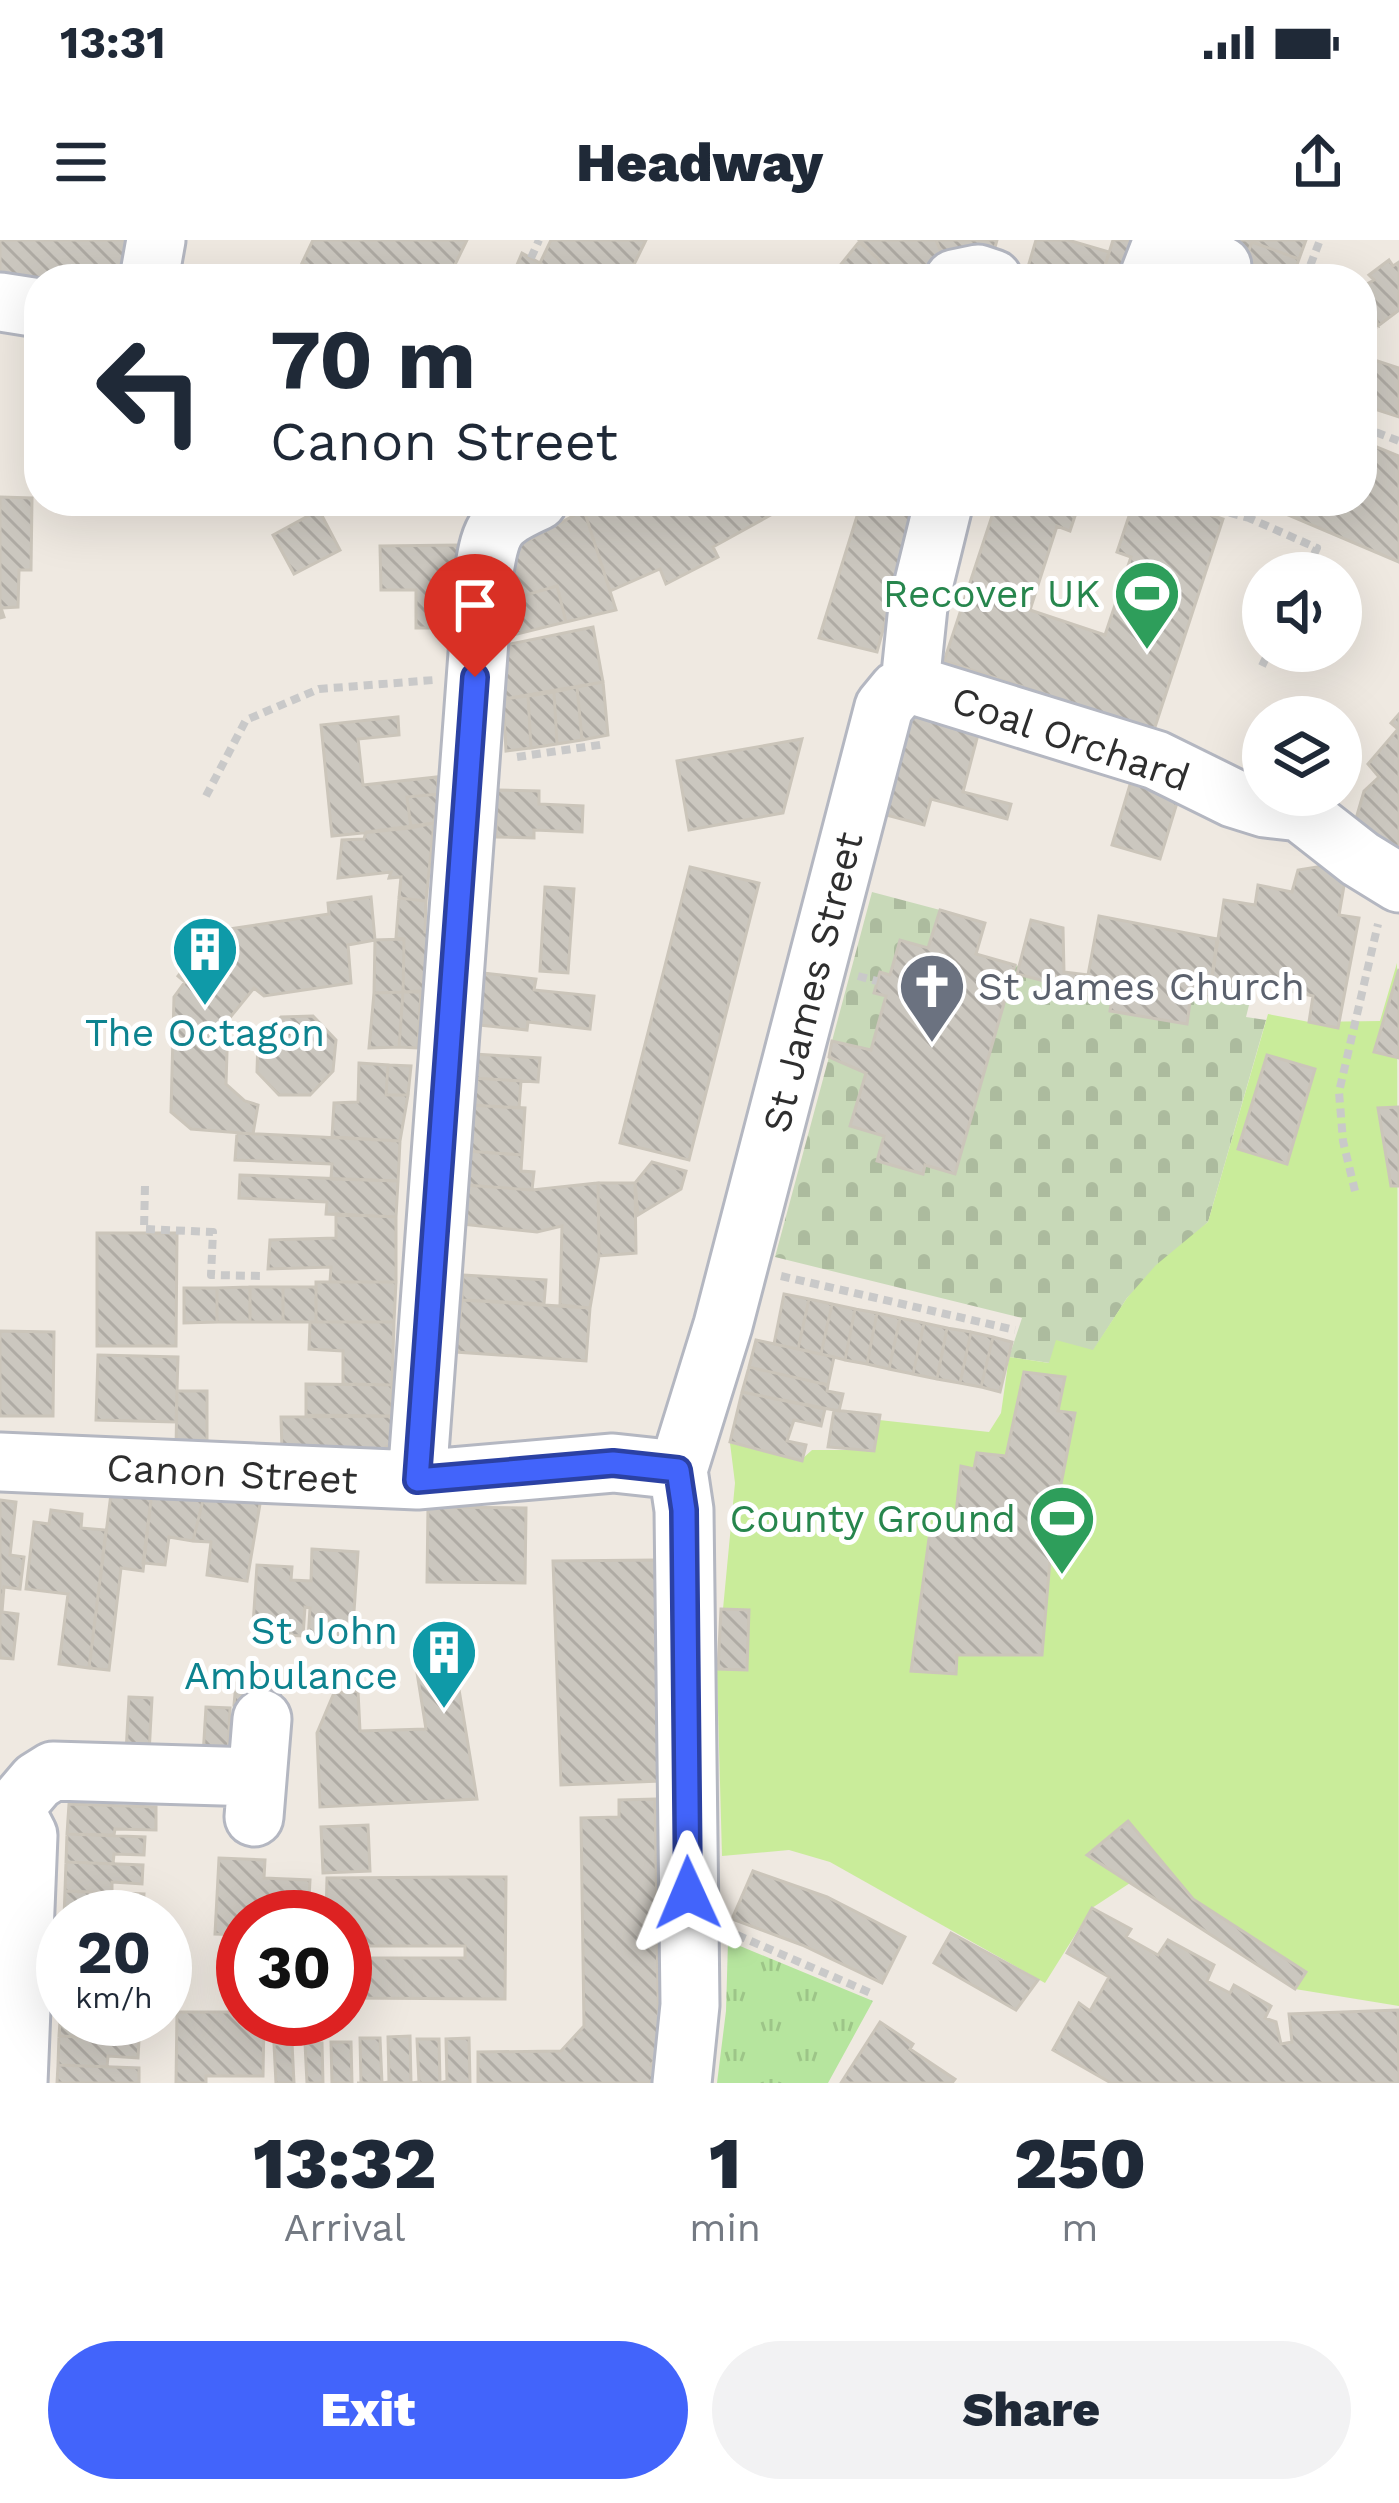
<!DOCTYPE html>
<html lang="en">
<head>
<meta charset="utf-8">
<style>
  body { margin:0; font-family:"Work Sans",sans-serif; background:#f2f2f3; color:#1f2937; height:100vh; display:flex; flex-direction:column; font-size:45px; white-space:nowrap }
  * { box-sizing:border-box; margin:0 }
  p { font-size:39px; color:#747a83 }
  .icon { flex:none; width:66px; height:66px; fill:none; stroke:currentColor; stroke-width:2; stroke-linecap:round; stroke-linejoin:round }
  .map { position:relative; height:1843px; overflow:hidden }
  .drawer { display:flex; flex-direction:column; background:#fff; flex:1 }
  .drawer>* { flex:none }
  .banner { position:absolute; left:24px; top:24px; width:1353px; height:252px; border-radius:48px; box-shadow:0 12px 48px #0002; background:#fff; color:#1f2937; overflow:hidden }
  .tools { position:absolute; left:1242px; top:312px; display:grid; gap:24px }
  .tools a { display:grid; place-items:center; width:120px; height:120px; border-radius:50%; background:#fff; box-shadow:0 12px 48px #0002; font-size:60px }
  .speed { position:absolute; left:36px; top:1650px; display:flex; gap:24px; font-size:60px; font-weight:700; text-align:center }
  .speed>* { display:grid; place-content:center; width:156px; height:156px; border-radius:50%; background:#fff; box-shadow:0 12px 48px #0002; line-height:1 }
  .speed small { font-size:30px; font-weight:400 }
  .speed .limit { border:18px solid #d22; background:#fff; color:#111 }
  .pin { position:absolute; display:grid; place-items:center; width:102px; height:102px; color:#fff; margin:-123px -51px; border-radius:50% 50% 50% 0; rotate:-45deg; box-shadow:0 0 12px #0007 }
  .pin .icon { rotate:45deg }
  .me { position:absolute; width:132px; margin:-66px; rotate:359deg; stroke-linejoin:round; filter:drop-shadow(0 0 9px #0008) }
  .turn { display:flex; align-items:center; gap:42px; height:252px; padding:0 48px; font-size:54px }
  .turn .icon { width:156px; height:156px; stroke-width:2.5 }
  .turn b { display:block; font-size:84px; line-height:102px }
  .eta { display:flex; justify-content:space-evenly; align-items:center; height:204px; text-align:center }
  .eta b { font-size:72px; font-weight:800; line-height:84px }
  .button { display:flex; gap:24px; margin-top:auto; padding:24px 48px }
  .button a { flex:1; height:138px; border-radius:72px; background:#4264fb; color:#fff; font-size:48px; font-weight:800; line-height:138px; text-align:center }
  .button a+a { background:#f2f2f3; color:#1f2937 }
  .status { display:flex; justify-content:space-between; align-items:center; height:84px; padding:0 60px; background:#fff; direction:ltr }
  .status svg { height:33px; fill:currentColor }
  header { display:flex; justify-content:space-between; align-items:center; height:156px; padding:0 48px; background:#fff; font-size:54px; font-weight:800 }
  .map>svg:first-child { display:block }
</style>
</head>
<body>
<div class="status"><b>13:31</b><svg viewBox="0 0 49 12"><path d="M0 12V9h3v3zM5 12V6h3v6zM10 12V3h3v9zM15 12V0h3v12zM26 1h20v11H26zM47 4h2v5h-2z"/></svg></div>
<header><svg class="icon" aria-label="menu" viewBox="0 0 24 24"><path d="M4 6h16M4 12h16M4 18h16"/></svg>Headway<svg class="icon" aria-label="share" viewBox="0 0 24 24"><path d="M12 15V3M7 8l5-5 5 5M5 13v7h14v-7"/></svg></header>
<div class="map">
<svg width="1399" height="1843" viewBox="0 0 1399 1843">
  <defs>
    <pattern id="grass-tufts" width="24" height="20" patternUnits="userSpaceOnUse" patternTransform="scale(3)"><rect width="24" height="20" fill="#b6e59e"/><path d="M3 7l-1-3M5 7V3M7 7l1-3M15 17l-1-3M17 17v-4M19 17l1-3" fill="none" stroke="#9dc588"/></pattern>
    <pattern id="cemetery-stones" width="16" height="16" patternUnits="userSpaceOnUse" patternTransform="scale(3)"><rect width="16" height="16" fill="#c8d9b8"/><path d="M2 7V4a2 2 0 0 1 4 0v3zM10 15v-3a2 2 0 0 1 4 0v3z" fill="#acbb9e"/></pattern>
    <pattern id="building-back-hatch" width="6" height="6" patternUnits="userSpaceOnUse" patternTransform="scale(3)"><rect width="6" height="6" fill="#cbc7bf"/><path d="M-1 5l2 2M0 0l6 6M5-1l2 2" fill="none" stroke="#afaba4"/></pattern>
  </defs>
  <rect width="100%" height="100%" fill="#efe9e1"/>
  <path fill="url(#grass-tufts)" d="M728,1701L873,1761L828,1843H717L726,1771Z"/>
  <path fill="url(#cemetery-stones)" d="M872,652L940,670L928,708L900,700L890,735L879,733L874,753L886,756L871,810L832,801Z
    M1015,725L1019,726L1017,735L1056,744L1055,749L1112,759L1110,771L1191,755L1249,765L1246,777L1266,780L1208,982L1127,1058L1093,1111L1057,1101L1050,1123L1009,1117L1022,1078L775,1017L829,817L866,833L850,885L884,896L877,921L923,933L925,925L955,934Z"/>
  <path fill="#c9ec9a" d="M1397,723L1399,1766L1295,1749L1130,1643L1092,1668L1045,1743L830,1622L789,1610L722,1616L717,1432L735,1243L730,1203L800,1221L812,1210H871L879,1180L989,1192L1001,1173L1009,1117L1049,1123L1056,1100L1093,1110L1127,1058L1156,1025L1208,982L1268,774L1309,782L1380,781Z"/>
  <path fill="url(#building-back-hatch)" stroke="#cbc5ba" stroke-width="3" d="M0,0H131L124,39H39V52L0,45Z
    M313,0H467L448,39H336L302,23Z
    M551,0H646L627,39H511L522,13L540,23Z
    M859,0H936L945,21L919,39H889L878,19Z
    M936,0H997L994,11L945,21Z
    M1036,0H1068L1109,12L1101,39L1025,37Z
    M1113,0H1140L1134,39H1101Z
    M1239,0H1306L1299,19L1252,2L1248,13L1235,10Z
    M859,2L878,19L889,39H829Z
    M1252,2L1299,19L1292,39H1238Z
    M1389,20L1393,26L1399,22V70L1378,86L1367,44L1374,40L1369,35Z
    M1362,43L1367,44L1378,86L1362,82Z
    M1362,116L1399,128V177L1362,165Z
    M1362,201L1399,216V322L1281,272L1285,261H1362Z
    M0,257L32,258L31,330H19L18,367L1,368L4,377L0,378Z
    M600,261H783L785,267L713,307L718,317L666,344L660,329L610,351L584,270Z
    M997,261H1080L1070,291L1057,286L1030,370L1105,395L1131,317L1117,312L1134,261H1168L1223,279L1154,490L944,421Z
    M916,268L877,412L819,398L858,273Z
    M319,270L340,310L294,334L273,295Z
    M584,270L616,370L566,382L557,346L502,362L507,312Z
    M458,305L459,388H416V350H381L380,306Z
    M557,346L566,382L501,398L502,362Z
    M593,387L603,442L503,459L501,406Z
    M603,442L608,495L582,500L577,447Z
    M577,447L582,500L557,504L554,452Z
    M554,452L557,504L531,508L528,456Z
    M528,456L531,508L506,511L503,459Z
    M915,465L981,483L963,552L1011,564L1007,579L931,559L924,585L886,575Z
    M1399,474V620L1351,596L1364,551L1379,537L1368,524L1398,489L1391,483Z
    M398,477L399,495L358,499L363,545L437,537L439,554L407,557L411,588L332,596L321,485Z
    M802,499L783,573L689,590L677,521Z
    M1132,538L1180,553L1160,619L1112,605Z
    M497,550L539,551V564L583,566L582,592L534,590V598L496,597Z
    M439,554L434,583L411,588L407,557Z
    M434,583L426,661L399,658L401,637L389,638L391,632L338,638L342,600L364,599L366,592Z
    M1323,626L1345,640L1339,675L1359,678L1338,788L1309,782L1313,756L1241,740L1238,763L1209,758L1224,660L1255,665L1258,645L1292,652L1298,630Z
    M690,627L759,643L689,920L620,903Z
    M545,647L574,649L568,733L540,731Z
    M371,657L375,700L348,705L351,743L264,756L254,748L228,780L226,844L245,861L258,865L253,894L191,889L171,872L174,757L185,742L178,736L205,702L211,706L223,690L329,674L328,663Z
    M399,658L426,661L425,692L433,693L429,752H403L404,699L396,698Z
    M940,670L985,683L976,714L1015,725L955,934L925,925L923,934L877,921L884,896L850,886L866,833L829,817L832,801L871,810L886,756L874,753L880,732L890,735L900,700L928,708Z
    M1099,676L1217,699L1209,758L1191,755L1187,784L1110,771L1112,759L1055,749L1056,744L1017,734L1031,680L1063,688L1064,732L1088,735Z
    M404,699L403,752L374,753L375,700Z
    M1399,729V818L1374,812Z
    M483,733L536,739L534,750L594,756L590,789L528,782L527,790L478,785Z
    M421,751L418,808L399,807L403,752Z
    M403,752L399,807L369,808L374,753Z
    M313,776L336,800L333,831L310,855H279L257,832L258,799L281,777Z
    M474,814L540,818L538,842L472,838Z
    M1267,815L1315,829L1287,924L1238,909Z
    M359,823L388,825L386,855H408L400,901L332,897L334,863L358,862Z
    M388,825L411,826L408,855H386Z
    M472,838L521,841L519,868L470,865Z
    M470,865L525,868L522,915L467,911Z
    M1399,867V946H1391L1378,868Z
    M237,893L400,901L398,941L331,939L332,924L235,920Z
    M467,911L522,915L521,931L534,932L532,950L465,945Z
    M652,922L686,931L681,949L638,975L635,943Z
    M240,935L398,941L396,977L326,974L327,962L239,958Z
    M598,943L599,1016L590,1068L560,1065L562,986L537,992L461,984L465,945L532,950Z
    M598,943H635L636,1013L599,1016Z
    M336,974L396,977V1042H330L331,1027L268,1029L270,1000L336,998Z
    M97,993H177L176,1106H97Z
    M463,1035L546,1040L544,1064L462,1060Z
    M316,1042H396L394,1082H316Z
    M250,1047H283V1082H250Z
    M250,1047V1082H217V1048Z
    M283,1047H316V1082H283Z
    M184,1048H217V1082L184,1083Z
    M784,1054L809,1059L798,1109L774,1104Z
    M809,1059L832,1064L821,1114L798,1109Z
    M462,1060L590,1068L586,1121L456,1112Z
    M832,1064L855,1069L845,1120L821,1114Z
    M855,1069L877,1073L867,1124L845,1120Z
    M877,1073L900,1078L889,1129L867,1124Z
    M900,1078L924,1083L913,1134L889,1129Z
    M310,1082H394L392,1145L343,1144V1111L309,1109Z
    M924,1083L947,1088L937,1139L913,1134Z
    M947,1088L971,1092L960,1143L937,1139Z
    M0,1091L54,1092L53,1176H0Z
    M971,1092L993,1097L981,1147L960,1143Z
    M993,1097L1012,1102L1000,1152L981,1147Z
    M756,1100L834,1117L828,1145L749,1127Z
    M98,1115L178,1117L176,1182L96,1180Z
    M749,1127L828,1145L827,1151L843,1154L839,1171L742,1152Z
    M1024,1132L1065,1137L1058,1171L1075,1173L1053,1285L1042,1415H957L956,1434L911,1431L930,1291L954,1293L961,1226L974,1229L977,1213L1006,1216Z
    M306,1144L392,1145V1176L306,1175Z
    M177,1151H207V1209L176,1210Z
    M742,1152L825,1169L821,1186L794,1180L787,1201L806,1205L802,1221L730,1202Z
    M834,1170L880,1175L874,1211L828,1207Z
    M392,1176V1203L381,1211L282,1210L281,1177Z
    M112,1246L152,1251L143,1331L121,1328L109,1430L89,1428Z
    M152,1251L205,1252L193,1301L169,1297L165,1325L143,1323Z
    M205,1252L261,1258L247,1341L207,1335L211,1302L193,1301Z
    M0,1260L16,1262L10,1315L24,1317L20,1349L4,1347L2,1372L18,1374L13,1419L0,1418Z
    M428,1267L526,1268L525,1343L427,1342Z
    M51,1270L82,1274L81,1288L106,1290L89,1428L59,1424L68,1354L26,1349L34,1282L49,1284Z
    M312,1309L358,1312L352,1402L308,1400L310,1368L305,1367L303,1396L283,1395L284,1386L253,1385L257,1325L292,1327L291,1340L311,1341Z
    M655,1320L660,1541L561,1545L553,1321Z
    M721,1369L749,1370L747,1430L718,1429Z
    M452,1407L477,1559L320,1567L317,1493L334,1453L358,1451L360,1491L426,1489L414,1414Z
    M236,1443L281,1446L280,1468L234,1465Z
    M129,1457L152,1458L149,1514L126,1513Z
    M206,1467L230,1468L228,1517L203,1516Z
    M655,1559L659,1815L651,1825L659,1832L649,1843H478V1812L561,1811L584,1786L581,1578L619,1577V1560Z
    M69,1564L156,1567V1590L115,1589L114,1595L67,1594Z
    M1128,1581L1193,1659L1306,1732L1295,1749L1087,1615Z
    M368,1585L370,1631L323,1633L321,1587Z
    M67,1594L145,1597L144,1615L114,1614L113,1624L66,1622Z
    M219,1618L265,1620L264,1638L310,1640L308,1677H243V1695L215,1694Z
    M66,1622L143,1625L142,1644L112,1642V1653L65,1651Z
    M753,1631L827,1657L905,1697L882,1743L802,1705L732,1679Z
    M465,1637H506L505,1759L345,1758V1718H465V1706H345V1677H326L327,1638Z
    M65,1651L144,1654L143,1674L64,1677Z
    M1092,1668L1131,1689L1126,1697L1158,1715L1168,1700L1214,1725L1207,1741L1230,1753L1234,1745L1271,1766L1265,1778L1276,1782L1281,1804L1292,1802L1289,1774L1398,1770L1399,1843H1111L1053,1810L1079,1763L1090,1771L1109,1737L1067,1713Z
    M951,1693L1038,1740L1016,1770L934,1723Z
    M61,1767L63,1779H140V1790L108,1788V1798L59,1796Z
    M177,1772H243V1779H264L263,1836H206V1843H176Z
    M880,1782L913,1804L910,1809L955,1839L952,1843H841Z
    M59,1796L139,1800L138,1818L108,1816L107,1827L58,1825Z
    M410,1796L411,1843H382L389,1842L388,1797Z
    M360,1798H380L382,1843H357H361Z
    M469,1798L470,1843H440L447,1841L446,1799Z
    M417,1799H439L440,1843H411L419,1842Z
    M331,1802H351L352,1843H332Z
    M292,1803L294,1843H276L274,1804Z
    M305,1803H322L323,1843H307Z
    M58,1825L139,1828V1843H57Z"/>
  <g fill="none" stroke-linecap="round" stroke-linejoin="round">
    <defs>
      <path id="minor" d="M149,39L156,0
        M954,39L978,34L993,39
        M1148,39L1162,3L1222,26
        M0,62L39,68
        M910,444L1156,520L1233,558L1265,568L1300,572L1360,619L1399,643
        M910,444L918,367L944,261
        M0,1222L417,1240L613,1223L678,1230
        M417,1240L484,332C491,286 496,280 538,261
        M14,1568L28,1595L18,1843
        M14,1568L37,1541L53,1531L256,1537
        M254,1577L262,1479
        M682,1843L690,1765L684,1270L678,1230L723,1085L884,467L898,450L910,444"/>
    </defs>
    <use href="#minor" stroke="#b4b7c1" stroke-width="63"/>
    <path stroke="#c9c9c9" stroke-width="8" stroke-dasharray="9 6" stroke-linecap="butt" d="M531,18L539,0
      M1305,39L1320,0
      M1362,187L1399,201
      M1186,261L1249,278
      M1255,261L1249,278L1317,308L1305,333
      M1262,426L1269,411
      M517,517L606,504
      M206,556L246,480L319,449L434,440
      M858,736L877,741
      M145,946L144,989L213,992L211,1035L263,1036
      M1355,951L1343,901L1339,852L1378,684
      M781,1036L1015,1090
      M737,1695L873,1754"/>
    <use href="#minor" stroke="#fff" stroke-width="57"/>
  </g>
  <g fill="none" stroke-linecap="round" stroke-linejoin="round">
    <defs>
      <path id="route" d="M475,437L417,1240L613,1223L678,1230L684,1270L688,1653"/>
    </defs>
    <use href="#route" stroke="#2b41a3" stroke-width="30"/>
    <use href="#route" stroke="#4264fb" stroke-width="21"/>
  </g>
  <defs>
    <symbol id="stadium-pin" viewBox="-11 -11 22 30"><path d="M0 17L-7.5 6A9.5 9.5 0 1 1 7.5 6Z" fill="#2e9e5b" stroke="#fff"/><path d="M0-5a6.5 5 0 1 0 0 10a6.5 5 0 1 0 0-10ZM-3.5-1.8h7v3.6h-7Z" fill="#fff"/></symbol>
    <symbol id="building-pin" viewBox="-11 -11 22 30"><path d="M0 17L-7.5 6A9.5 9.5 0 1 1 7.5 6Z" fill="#0f9aa8" stroke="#fff"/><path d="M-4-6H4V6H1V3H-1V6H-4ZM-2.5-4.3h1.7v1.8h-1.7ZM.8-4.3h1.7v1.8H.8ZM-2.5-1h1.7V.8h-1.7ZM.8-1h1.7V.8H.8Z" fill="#fff"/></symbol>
    <symbol id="church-pin" viewBox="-11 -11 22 30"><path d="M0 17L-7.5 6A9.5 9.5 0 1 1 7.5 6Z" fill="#6b7280" stroke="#fff"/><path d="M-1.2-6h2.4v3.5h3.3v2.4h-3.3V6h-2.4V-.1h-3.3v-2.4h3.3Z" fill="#fff"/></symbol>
  </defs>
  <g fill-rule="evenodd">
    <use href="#stadium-pin" x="1109" y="315" width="76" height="104"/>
    <use href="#building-pin" x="167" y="671" width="76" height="104"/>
    <use href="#church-pin" x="894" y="708" width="76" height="104"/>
    <use href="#stadium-pin" x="1024" y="1240" width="76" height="104"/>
    <use href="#building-pin" x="406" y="1374" width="76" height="104"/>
  </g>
  <g text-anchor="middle" stroke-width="10" stroke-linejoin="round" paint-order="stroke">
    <g font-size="39" fill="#27864d" stroke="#fff" text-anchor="end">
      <text x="1100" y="367">Recover UK</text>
      <text x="1016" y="1292">County Ground</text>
    </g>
    <g font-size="39" fill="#2e2e2e" stroke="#fff">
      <text transform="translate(1071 498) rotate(19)" y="14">Coal Orchard</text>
      <text transform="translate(812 742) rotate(-76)" y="14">St James Street</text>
      <text transform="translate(232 1233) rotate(3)" y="14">Canon Street</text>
    </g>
    <g font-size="39" fill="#5b616d" stroke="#fff" text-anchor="start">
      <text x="978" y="760">St James Church</text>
    </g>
    <g font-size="39" fill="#0d838f" stroke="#fff">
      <text x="205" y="806">The Octagon</text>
      <text x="398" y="1404" text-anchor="end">St John<tspan x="398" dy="45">Ambulance</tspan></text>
    </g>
  </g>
</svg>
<div class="tools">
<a><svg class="icon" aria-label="sound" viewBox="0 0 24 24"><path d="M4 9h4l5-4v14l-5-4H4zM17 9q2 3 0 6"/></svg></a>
<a><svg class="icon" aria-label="layers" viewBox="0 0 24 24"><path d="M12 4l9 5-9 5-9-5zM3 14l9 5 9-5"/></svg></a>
</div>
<div class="speed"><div>20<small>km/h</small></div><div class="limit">30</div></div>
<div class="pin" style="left:475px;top:437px;background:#d93025"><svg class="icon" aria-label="arrive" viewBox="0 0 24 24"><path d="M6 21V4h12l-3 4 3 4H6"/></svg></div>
<svg class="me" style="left:688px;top:1653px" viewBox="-20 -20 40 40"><path d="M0-17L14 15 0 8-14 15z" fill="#4264fb" stroke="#fff" stroke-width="4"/></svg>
<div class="banner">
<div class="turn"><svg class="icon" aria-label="left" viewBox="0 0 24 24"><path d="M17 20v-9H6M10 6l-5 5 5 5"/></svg><div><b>70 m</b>Canon Street</div></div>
</div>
</div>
<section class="drawer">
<div class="eta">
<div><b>13:32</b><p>Arrival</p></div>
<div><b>1</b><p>min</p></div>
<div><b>250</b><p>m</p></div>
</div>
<div class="button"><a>Exit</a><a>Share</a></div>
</section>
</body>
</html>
